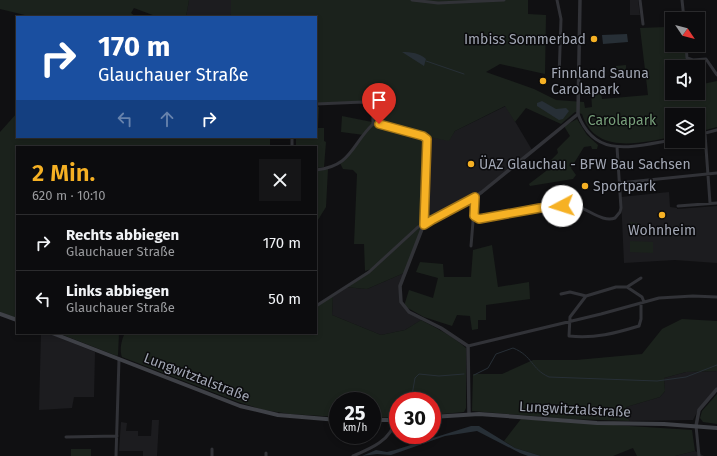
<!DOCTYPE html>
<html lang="de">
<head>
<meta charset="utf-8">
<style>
  body { margin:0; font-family:"Fira Sans",sans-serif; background:#151517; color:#f1f3f6; height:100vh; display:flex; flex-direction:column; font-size:15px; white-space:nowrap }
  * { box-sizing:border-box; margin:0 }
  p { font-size:13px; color:#9a9b9e }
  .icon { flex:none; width:22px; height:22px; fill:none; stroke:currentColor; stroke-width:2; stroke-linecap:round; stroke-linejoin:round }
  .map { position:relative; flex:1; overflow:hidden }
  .panel { position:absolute; left:16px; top:146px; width:301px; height:188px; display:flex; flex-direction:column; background:#0c0c0e; border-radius:0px; box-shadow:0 2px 6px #0003,0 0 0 1px #2c2c2e }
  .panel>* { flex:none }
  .hud { position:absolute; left:16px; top:16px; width:301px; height:122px; border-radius:0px; box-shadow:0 2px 6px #0003,0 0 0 1px #2c2c2e; background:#1a4fa0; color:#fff; overflow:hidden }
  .needle { width:26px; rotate:125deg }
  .controls { position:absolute; left:665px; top:12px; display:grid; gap:8px }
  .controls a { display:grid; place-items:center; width:40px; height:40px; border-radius:0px; background:#0c0c0e; box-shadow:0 2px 6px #0003,0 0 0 1px #2c2c2e; font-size:20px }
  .speed { position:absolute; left:329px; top:392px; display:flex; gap:8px; font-size:20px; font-weight:700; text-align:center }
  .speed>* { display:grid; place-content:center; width:52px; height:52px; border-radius:50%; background:#0c0c0e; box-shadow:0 2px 6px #0003,0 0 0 1px #2c2c2e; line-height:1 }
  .speed small { font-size:10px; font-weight:400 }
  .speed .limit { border:6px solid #d22; background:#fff; color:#111 }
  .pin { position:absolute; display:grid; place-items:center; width:34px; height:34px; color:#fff; margin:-41px -17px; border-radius:50% 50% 50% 0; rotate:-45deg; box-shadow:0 0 4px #0007 }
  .pin .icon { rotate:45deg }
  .me { position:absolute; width:44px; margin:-22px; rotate:265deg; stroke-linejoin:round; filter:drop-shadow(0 0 3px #0008) }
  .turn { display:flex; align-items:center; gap:14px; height:84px; padding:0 16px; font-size:18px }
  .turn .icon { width:52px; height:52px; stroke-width:2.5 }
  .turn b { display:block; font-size:28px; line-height:34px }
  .lanes { display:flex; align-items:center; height:38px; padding:0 16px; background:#0003; justify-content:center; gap:20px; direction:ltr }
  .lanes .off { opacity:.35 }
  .round { display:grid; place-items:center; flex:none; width:42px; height:42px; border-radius:0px; background:#151517 }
  .summary { display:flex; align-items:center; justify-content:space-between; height:68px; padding:0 16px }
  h1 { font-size:24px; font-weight:600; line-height:30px; color:#f6b124 }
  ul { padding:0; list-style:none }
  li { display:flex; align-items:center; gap:12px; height:56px; padding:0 16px; border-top:1px solid #2c2c2e }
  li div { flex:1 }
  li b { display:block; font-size:15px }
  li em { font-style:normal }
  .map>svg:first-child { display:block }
</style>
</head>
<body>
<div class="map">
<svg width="717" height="456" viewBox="0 0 717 456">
  <rect width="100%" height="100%" fill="#101012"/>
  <path fill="#1c1c1f" d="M189,0H231V14L228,17H186Z
    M630,0H638L640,15H630Z
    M506,106L532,150L482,192L432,220L425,217L428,149L430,137L449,140L455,131Z
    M669,192L670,207L677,208V209L717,206V263L675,260L624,263L621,197Z
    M404,273L400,295L404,308L423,319L405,330L381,335L332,315L333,295L345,287L367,289Z
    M41,333H48L95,352L94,397H74L72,408L39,410Z
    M717,371V387L698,410L693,420L630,421L627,417L626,407L660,397L665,391L664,378L686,372Z
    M152,420H159L157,456H143V451H119L121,422L127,423L126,431H138V436H151Z
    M695,451L704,456H675Z"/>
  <path fill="#1b221c" d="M0,0H189L186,17H158L134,8L131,13L136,17H33L0,9Z
    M231,0H528V14L546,15L545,74L500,64L486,72L534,89L556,100L584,102L585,108L592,107L591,93H601L602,99L648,95L640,28L666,27L669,48L686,47L688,67H672V93H698V85L717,81V127L698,132V115H672V137C640,143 595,155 582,114L575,112L561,124L526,108L515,122L505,106L455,131L449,141L424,136L427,139L425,185L423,189V222L418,227L425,225L404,273L367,289L345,287L371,269L365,271L364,244H354L357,174L353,170L343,169L340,163L364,135L341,132L342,116L372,122L373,107L365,103L316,104V17H228L231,14Z
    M626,65V76H616V66Z
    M316,107H319L318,128H324V141L326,142L324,167L316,168V147H296V137H316Z
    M17,113V137H270V147H17V318L0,312V132Z
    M577,119L587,135L598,145L597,149H592L591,146L584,147L571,168L576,175L573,179L530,186L529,184L550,168L547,164L558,153L557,149L570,136L564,126Z
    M328,169L326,207L316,223V170Z
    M630,222L637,223L636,235H629Z
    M630,241L653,242V253L630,252Z
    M492,245L498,287L529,282L530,299L486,305V320H478V329L472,330L470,316L457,315L452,326L424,317L404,306L409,290L433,298L438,278L416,272L420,262L443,264L444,277H471L473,250Z
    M333,295L332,315L381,335L405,330L421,320C436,328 453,336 466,348V408L464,412L432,415V401H398V417L372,418V401H338V417L290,414L264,410L238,402L122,357C119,350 122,338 125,333H316V306Z
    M682,319L717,321V371L686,372L664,378L665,391L660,397L626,407L627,417L630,421L569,419L472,411L473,374H502L533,360H576L642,354L662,329Z
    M58,333H119L118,355L117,356Z
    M717,394V424L703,422L700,418L702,411Z
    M521,419L692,430L695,451L675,456H637L633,448L613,456H541L515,448L504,441Z
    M71,449H91V456H71Z"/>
  <path fill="#272f36" d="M627,34L628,42L603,44L602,35Z
    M402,52C411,52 420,53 426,59L424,66Z
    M542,101L556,109L566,108L569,111L563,119L559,120L537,106V103Z
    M471,426H479L515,448L541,456H528L520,453L477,431L445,436L391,455L377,454L362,456L376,450L387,452L395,450Z"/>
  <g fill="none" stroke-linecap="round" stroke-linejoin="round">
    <path stroke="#272f36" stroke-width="1" d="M426,61L464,74
      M474,375L488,368L496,354L513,348C533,356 531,369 549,377L657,381L686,377L717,365
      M411,401L415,378L419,374L439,376L464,374"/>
    <path stroke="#313237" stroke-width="3" d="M412,0L438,3L504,0
      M557,0L561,19L559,78
      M640,0L643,24
      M682,0L684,19
      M686,45L687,58L693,60L706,59L717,75
      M316,104L363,102L373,107V124
      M578,114C595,160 634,146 672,140
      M705,134L710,203
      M698,135L717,130
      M292,147V137
      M316,170C352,166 351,145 373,124
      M619,183L717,173
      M678,206L717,203
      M474,216L479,219C509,215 543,202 574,206C588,208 602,223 615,218L620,212L621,208L617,147
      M471,246L475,197
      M627,287L642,297L644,302
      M561,294L570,292L586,296
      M641,303V319L639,326C616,333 594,339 569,336L570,317L586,296L616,287H627L641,278
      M316,306L369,272L418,227L425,225L427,139L423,136L387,125L373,124
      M468,346L601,314L659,298L693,296L717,297
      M696,426L699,456
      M66,437L117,436
      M212,449V456
      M266,453V456
      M116,456L119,359
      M353,456C370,449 392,440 395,420"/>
    <path stroke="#313237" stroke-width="3.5" d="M469,414L468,346L441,328L409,312L401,302L400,286L422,229L432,220L469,201L482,192L578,114L580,0
      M696,426L699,410L717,389"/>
    <path stroke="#3f4147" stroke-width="4" d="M0,314L17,320
      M52,333L240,406L278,415L338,420
      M432,417L479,414L597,423L664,424L717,428
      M372,420H398"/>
  </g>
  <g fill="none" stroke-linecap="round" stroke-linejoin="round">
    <defs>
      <path id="route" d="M379,124L423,136L427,139L424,225L432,220L475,197L474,216L479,219L540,208L562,206"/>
    </defs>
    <use href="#route" stroke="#a07317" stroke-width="10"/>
    <use href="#route" stroke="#f6b124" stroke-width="7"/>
  </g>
  <g fill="#f6b124" stroke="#0b0b0d" stroke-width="1.5">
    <circle cx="594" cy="39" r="4"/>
    <circle cx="543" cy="81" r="4"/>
    <circle cx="471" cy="164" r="4"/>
    <circle cx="585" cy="186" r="4"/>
    <circle cx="662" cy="215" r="4"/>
  </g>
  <g text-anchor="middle" stroke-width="3" stroke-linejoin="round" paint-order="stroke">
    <g font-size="14" fill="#a1a6b3" stroke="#0b0b0d" text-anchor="start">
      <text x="586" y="44" text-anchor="end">Imbiss Sommerbad</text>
      <text x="551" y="78">Finnland Sauna<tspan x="551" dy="16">Carolapark</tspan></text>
      <text x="479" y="169">ÜAZ Glauchau - BFW Bau Sachsen</text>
      <text x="593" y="191">Sportpark</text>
      <text x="662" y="235" text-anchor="middle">Wohnheim</text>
    </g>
    <g font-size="14" fill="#779f7a" stroke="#0b0b0d">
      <text x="622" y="125">Carolapark</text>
    </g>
    <g font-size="14" fill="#a1a6b3" stroke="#0b0b0d">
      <text transform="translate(197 377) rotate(21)" y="5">Lungwitztalstraße</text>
      <text transform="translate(575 409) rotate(3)" y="5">Lungwitztalstraße</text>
    </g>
  </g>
</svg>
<div class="controls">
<a><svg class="needle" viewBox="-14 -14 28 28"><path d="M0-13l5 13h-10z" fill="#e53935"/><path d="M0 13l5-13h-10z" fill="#9a9b9e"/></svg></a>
<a><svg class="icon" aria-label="sound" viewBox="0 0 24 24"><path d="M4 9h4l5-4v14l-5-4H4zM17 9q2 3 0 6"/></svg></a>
<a><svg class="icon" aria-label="layers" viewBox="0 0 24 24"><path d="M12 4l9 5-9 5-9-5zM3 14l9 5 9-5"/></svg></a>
</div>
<div class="speed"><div>25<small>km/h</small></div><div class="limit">30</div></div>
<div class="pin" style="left:379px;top:124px;background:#d93025"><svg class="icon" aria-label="arrive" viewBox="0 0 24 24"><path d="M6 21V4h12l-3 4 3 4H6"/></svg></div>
<svg class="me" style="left:562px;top:206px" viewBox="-20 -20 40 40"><circle r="19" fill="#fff"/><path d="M0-13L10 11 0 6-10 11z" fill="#f6b124"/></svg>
<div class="hud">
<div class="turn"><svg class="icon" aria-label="right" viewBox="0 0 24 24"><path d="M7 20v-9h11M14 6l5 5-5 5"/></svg><div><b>170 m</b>Glauchauer Straße</div></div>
<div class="lanes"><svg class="icon off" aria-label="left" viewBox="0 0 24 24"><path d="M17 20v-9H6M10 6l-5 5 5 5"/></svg><svg class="icon off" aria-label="ahead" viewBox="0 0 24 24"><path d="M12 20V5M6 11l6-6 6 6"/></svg><svg class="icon" aria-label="right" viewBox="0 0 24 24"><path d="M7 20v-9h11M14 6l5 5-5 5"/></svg></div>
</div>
<section class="panel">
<div class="summary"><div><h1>2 Min.</h1><p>620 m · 10:10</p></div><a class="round"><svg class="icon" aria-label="close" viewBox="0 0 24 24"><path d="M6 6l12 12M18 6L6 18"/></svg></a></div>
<ul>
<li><svg class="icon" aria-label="right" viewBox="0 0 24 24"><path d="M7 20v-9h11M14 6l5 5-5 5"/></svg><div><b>Rechts abbiegen</b><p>Glauchauer Straße</p></div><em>170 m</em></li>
<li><svg class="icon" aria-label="left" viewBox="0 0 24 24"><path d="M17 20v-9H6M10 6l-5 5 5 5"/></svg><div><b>Links abbiegen</b><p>Glauchauer Straße</p></div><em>50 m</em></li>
</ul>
</section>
</div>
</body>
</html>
